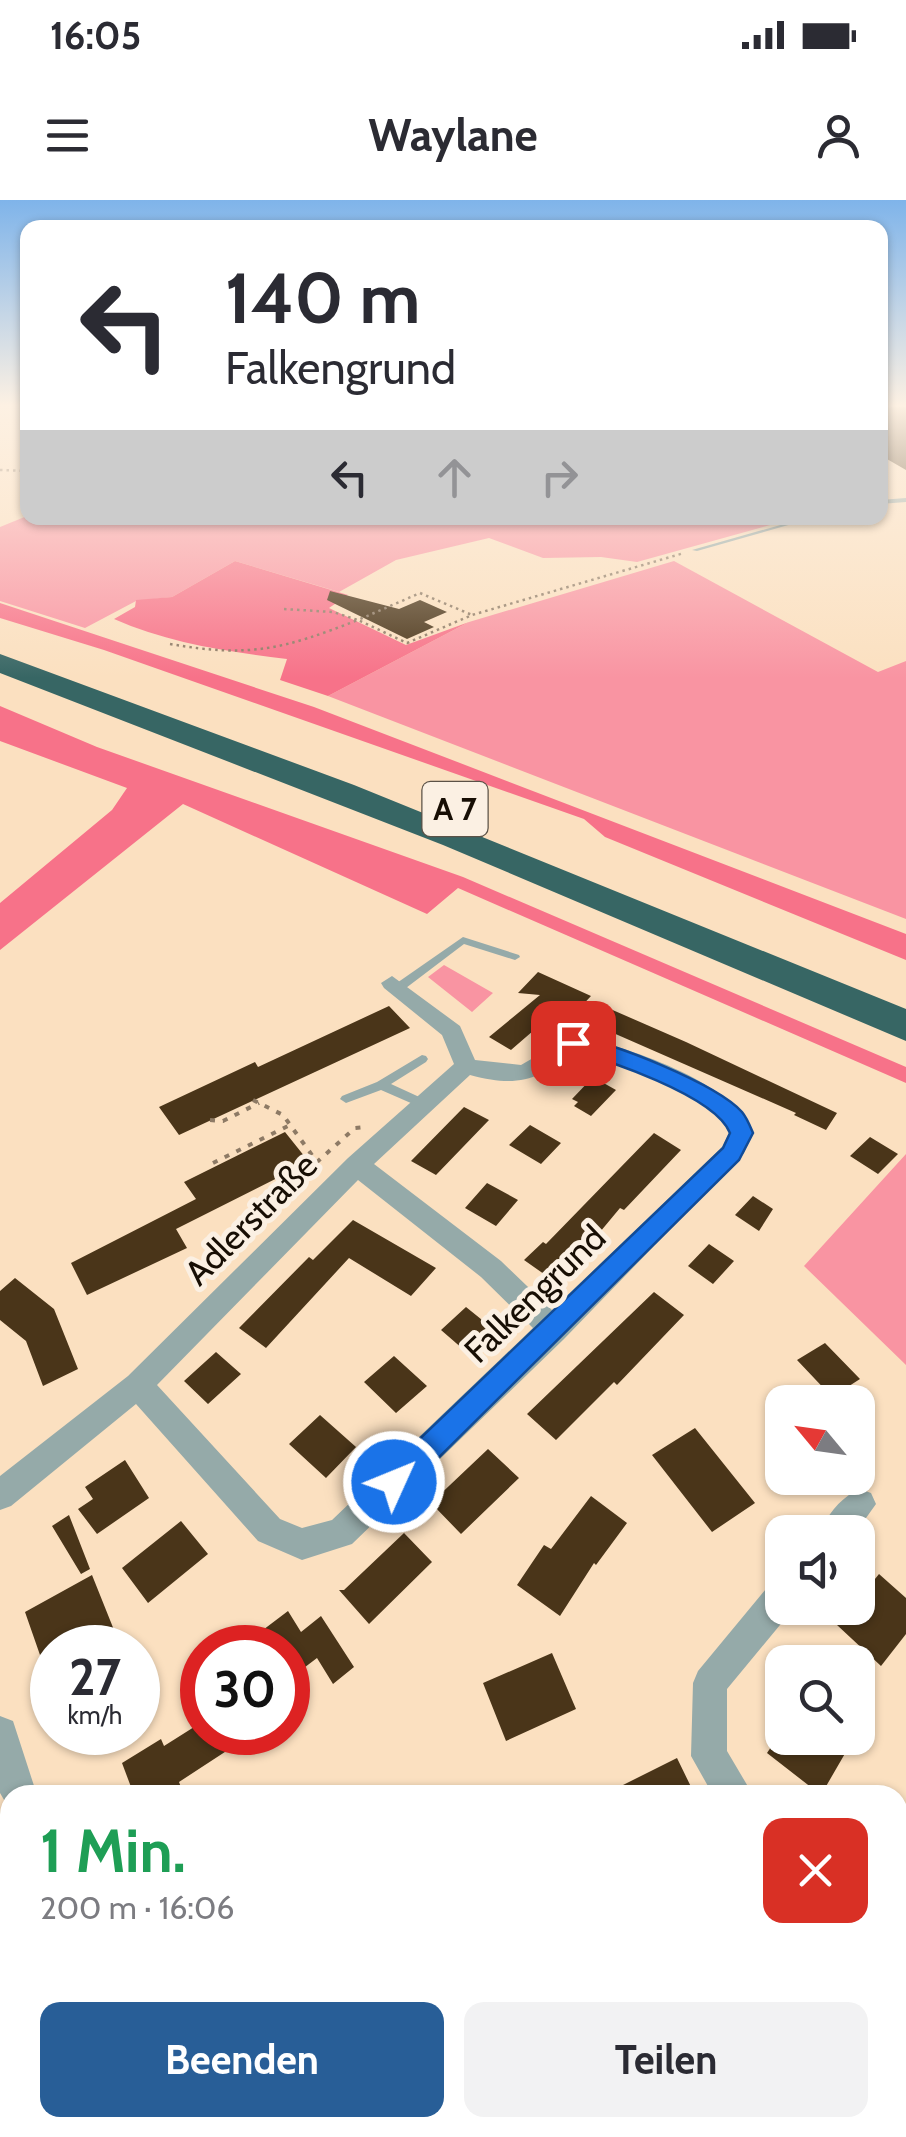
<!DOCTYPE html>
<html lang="de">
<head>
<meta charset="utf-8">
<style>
  body { margin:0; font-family:Cabin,sans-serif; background:#f2f2f3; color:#2b2b33; height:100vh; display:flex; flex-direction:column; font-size:38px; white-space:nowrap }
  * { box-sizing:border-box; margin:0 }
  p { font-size:32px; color:#7c7c81 }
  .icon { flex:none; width:55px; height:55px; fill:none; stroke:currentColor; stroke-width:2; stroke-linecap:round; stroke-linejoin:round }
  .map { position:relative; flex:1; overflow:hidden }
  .side { position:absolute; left:0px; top:1585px; width:908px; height:352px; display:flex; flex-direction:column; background:#fff; border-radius:30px 30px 0 0; box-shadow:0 2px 8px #0004 }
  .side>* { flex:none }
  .banner { position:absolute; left:20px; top:20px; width:868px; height:305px; border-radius:20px; box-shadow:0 2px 8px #0004; background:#fff; color:#2b2b33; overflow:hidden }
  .needle { width:65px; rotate:299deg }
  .tools { position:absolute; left:765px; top:1185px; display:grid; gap:20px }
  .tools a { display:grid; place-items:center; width:110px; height:110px; border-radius:20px; background:#fff; box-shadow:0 2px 8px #0004; font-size:50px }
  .speed { position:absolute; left:30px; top:1425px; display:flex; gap:20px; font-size:50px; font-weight:700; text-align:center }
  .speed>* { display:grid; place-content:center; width:130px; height:130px; border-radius:50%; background:#fff; box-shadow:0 2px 8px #0004; line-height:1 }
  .speed small { font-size:25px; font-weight:400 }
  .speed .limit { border:15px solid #d22; background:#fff; color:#111 }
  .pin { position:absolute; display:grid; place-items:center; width:85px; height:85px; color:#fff; margin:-42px; border-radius:20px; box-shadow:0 5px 15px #0006 }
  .me { position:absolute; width:110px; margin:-55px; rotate:46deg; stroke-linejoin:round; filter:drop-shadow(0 0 8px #0008) }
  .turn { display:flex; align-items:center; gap:35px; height:210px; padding:0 40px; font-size:45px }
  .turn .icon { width:130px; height:130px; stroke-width:2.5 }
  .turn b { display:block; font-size:70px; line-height:85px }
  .lanes { display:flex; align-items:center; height:95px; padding:0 40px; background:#0003; justify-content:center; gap:50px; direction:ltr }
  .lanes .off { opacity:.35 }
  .round { display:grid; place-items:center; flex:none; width:105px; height:105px; border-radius:20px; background:#f2f2f3 }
  .head { display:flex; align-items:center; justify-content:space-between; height:170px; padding:0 40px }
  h1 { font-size:60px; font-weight:700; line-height:75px; color:#1e9e55 }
  .button { display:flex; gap:20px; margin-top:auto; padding:20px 40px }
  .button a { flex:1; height:115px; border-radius:20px; background:#285e97; color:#fff; font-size:40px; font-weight:700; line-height:115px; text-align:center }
  .button a+a { background:#f2f2f3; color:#2b2b33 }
  .status { display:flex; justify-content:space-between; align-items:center; height:70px; padding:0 50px; background:#fff; direction:ltr }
  .status svg { height:28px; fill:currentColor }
  header { display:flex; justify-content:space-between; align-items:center; height:130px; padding:0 40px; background:#fff; font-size:45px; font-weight:700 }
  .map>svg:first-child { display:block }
</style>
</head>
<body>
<div class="status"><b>16:05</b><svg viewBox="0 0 49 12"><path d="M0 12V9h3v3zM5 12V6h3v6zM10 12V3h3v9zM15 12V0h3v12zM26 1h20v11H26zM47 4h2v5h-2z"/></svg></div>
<header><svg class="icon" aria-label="menu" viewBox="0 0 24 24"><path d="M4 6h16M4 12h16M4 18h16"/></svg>Waylane<svg class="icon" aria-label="person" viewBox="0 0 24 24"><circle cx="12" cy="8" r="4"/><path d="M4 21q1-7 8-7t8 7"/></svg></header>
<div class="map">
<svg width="906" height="1937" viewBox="0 0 906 1937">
  <rect width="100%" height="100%" fill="#fbe0c0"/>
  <path fill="#f994a2" d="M27,316L28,318H795L637,362L601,357L543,358L489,338L396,360L339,392L235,361L172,397L136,401L85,428L0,401V327Z
    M674,361L878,472L906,461V719L328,496L469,422Z
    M444,765L493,793L472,812L428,777Z
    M906,954V1165L804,1066Z"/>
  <path fill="#f77289" d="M235,361L348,395L329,408L406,445L469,422L328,496L280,480L287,459C229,452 168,443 114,419L135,407L136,400L172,397Z
    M0,403L314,507L906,734V760L605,637L584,619L104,450L0,418Z
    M0,506L97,547L463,677L906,867V883L458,688L427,714L183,604L0,750V703L112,610L127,588L0,541Z"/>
  <path fill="#4a3519" d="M880,207H906V270L880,255Z
    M330,391L399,409L420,400L447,412L424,422L434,427L407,439L327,400Z
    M538,772L591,796L577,811L563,805L511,850L489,837L540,795L518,793Z
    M389,806L410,828L179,935L159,907L255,862L258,867Z
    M608,808L686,842L837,913L826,930L794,915L796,913L595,825Z
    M593,877L616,890L591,916L574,906L578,902L572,899Z
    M464,907L489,920L436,975L411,961Z
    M530,925L561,943L541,964L509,945Z
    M285,932L309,962L176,1029L187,1048L87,1095L71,1063L196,999L184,982Z
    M654,933L681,950L624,1010L620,1008L590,1044L587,1042L551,1079L524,1060L543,1042L546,1044Z
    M870,937L898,954L878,974L850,956Z
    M487,983L518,1000L496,1026L465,1008Z
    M753,996L773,1009L759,1031L735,1015Z
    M353,1020L436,1068L411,1096L349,1058L266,1148L239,1128L309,1057L313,1060Z
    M709,1044L734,1061L713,1084L688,1066Z
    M15,1078L54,1109L78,1169L43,1186L26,1141L0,1120V1091Z
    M654,1092L684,1115L617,1185L614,1182L556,1240L527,1214Z
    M466,1107L497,1132L471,1156L441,1130Z
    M825,1143L860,1179L832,1197L797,1160Z
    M216,1152L241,1174L208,1204L184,1181Z
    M394,1156L427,1186L396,1213L364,1182Z
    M320,1215L356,1247L326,1278L289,1244Z
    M695,1228L755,1303L712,1332L652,1255Z
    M488,1249L519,1278L461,1334L431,1303Z
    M125,1260L149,1298L97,1334L78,1309L93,1299L85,1287Z
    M591,1296L627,1323L596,1365L594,1363L560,1416L517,1385L544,1345L551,1349Z
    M69,1315L90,1369L81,1374L52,1326Z
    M181,1321L208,1354L148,1403L122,1368Z
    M404,1333L432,1362L369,1424L339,1390H344Z
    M879,1374L906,1398V1434L881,1466L837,1425L852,1408H858V1400Z
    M92,1375L114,1430L85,1448H72L68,1439L40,1455L25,1412Z
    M288,1411L301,1432L321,1416L354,1467L333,1484L317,1458L288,1480V1448H239Z
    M552,1453L576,1509L506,1541L483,1483Z
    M202,1522V1532H224L231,1548L179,1582L184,1595H134L122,1563L161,1539L164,1546Z
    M777,1538H854L821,1595L767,1553Z
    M677,1558L695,1595H603Z"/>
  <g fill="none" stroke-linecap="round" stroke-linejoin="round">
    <path stroke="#8d7a65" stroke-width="2.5" stroke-dasharray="2.5 4" stroke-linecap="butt" d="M0,270L28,271
      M284,409L333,412L358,420L420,393L472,415
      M170,444C251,458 283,449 358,420L407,443L472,415L684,353"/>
    <path stroke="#8d7a65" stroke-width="4" stroke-dasharray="5 8" stroke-linecap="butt" d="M253,900L283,915L317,962L355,928L365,927
      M210,920L223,921L259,903
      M213,963L290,925
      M230,1059L227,1049L317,962"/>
    <path fill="#95aaa9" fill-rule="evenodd" d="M906,298V302L880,304V300Z
      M805,318H813L697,351L692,350Z
      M463,737L519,755L520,757L515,760L464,744L402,791H394L393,788L394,785Z
      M422,855L426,856L428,859L426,862L391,884L428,901L430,904L428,907H420L381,890L346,903L340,899L342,896L377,882Z"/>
    <path fill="#95aaa9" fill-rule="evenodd" d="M392,776L460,826L475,860L521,865L573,835C624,846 734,881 753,933L744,953L564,1139L352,1344L302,1360L258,1341L136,1204L11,1306L0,1310V1276L128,1176L348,958L454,864L442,835L384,788L381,783ZM577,852C612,860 717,898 729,933L722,947L552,1110L501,1061L374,964L470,875C519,888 536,880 577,852ZM358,980L481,1077L533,1128L332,1320L302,1328L280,1319L157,1185Z
      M860,1289L871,1293L876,1304L856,1332H820C827,1315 842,1296 860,1289Z
      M782,1379V1408H794L727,1489V1551L753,1595H713L691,1556L693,1483L698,1471L770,1384Z
      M0,1516L13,1521L37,1595H10V1610L0,1593Z
      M10,1734V1774L0,1776V1736Z
      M898,1820L906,1823V1875L898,1871Z
      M97,1928H140L143,1937H99Z"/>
    <path fill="#376664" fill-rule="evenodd" d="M0,454L354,585L906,809V841L443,645L0,473Z"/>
  </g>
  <linearGradient id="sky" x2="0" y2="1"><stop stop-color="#7fb4ea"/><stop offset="0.43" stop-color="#fdf1e3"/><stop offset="1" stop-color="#fdf1e3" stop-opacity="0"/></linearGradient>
  <rect width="906" height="478" fill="url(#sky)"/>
  <path fill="#1a73e8" stroke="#114b97" stroke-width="2.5" d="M573,836C610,841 717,884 742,912C747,918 750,926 753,933L739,960L404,1292L394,1296L384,1292L380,1282L384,1273L723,948L730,933C715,895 604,859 565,848L562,843Z"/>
  <g text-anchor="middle" stroke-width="10" stroke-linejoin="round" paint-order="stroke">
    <rect fill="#fbf0e3" stroke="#5b5247" stroke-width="2.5" x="422.5" y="582" width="65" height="54" rx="8"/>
    <g font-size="32" font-weight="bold" fill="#170e04">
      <text x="455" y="620">A 7</text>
    </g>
    <g font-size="35" fill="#170e04" stroke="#fbf0e3">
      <text transform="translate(251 1019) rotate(-45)" y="12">Adlerstraße</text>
      <text transform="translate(535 1094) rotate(-44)" y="12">Falkengrund</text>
    </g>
  </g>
</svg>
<div class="tools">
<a><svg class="needle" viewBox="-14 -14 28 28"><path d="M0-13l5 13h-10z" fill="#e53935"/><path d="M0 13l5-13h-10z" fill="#7c7c81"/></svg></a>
<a><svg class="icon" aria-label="sound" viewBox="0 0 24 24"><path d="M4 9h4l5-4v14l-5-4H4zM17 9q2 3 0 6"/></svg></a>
<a><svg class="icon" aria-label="search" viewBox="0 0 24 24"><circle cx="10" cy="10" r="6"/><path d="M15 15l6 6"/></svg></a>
</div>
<div class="speed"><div>27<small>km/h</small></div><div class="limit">30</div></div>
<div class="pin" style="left:573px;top:843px;background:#d93025"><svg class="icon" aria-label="arrive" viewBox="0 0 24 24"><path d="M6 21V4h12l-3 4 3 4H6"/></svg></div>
<svg class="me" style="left:394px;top:1282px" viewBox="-20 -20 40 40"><circle r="17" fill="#1a73e8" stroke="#fff" stroke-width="3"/><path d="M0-11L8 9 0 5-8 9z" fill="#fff"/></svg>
<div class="banner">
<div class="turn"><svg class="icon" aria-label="left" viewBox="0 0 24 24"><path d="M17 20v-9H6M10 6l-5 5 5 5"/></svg><div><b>140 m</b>Falkengrund</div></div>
<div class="lanes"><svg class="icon" aria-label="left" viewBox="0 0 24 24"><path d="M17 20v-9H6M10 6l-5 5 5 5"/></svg><svg class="icon off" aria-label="ahead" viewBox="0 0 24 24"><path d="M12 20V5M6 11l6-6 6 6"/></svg><svg class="icon off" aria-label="right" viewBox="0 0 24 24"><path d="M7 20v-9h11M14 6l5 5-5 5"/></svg></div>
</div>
<section class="side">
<div class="head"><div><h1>1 Min.</h1><p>200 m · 16:06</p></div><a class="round" style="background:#d93025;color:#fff"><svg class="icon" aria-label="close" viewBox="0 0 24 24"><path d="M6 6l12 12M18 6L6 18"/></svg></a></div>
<div class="button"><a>Beenden</a><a>Teilen</a></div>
</section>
</div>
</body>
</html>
